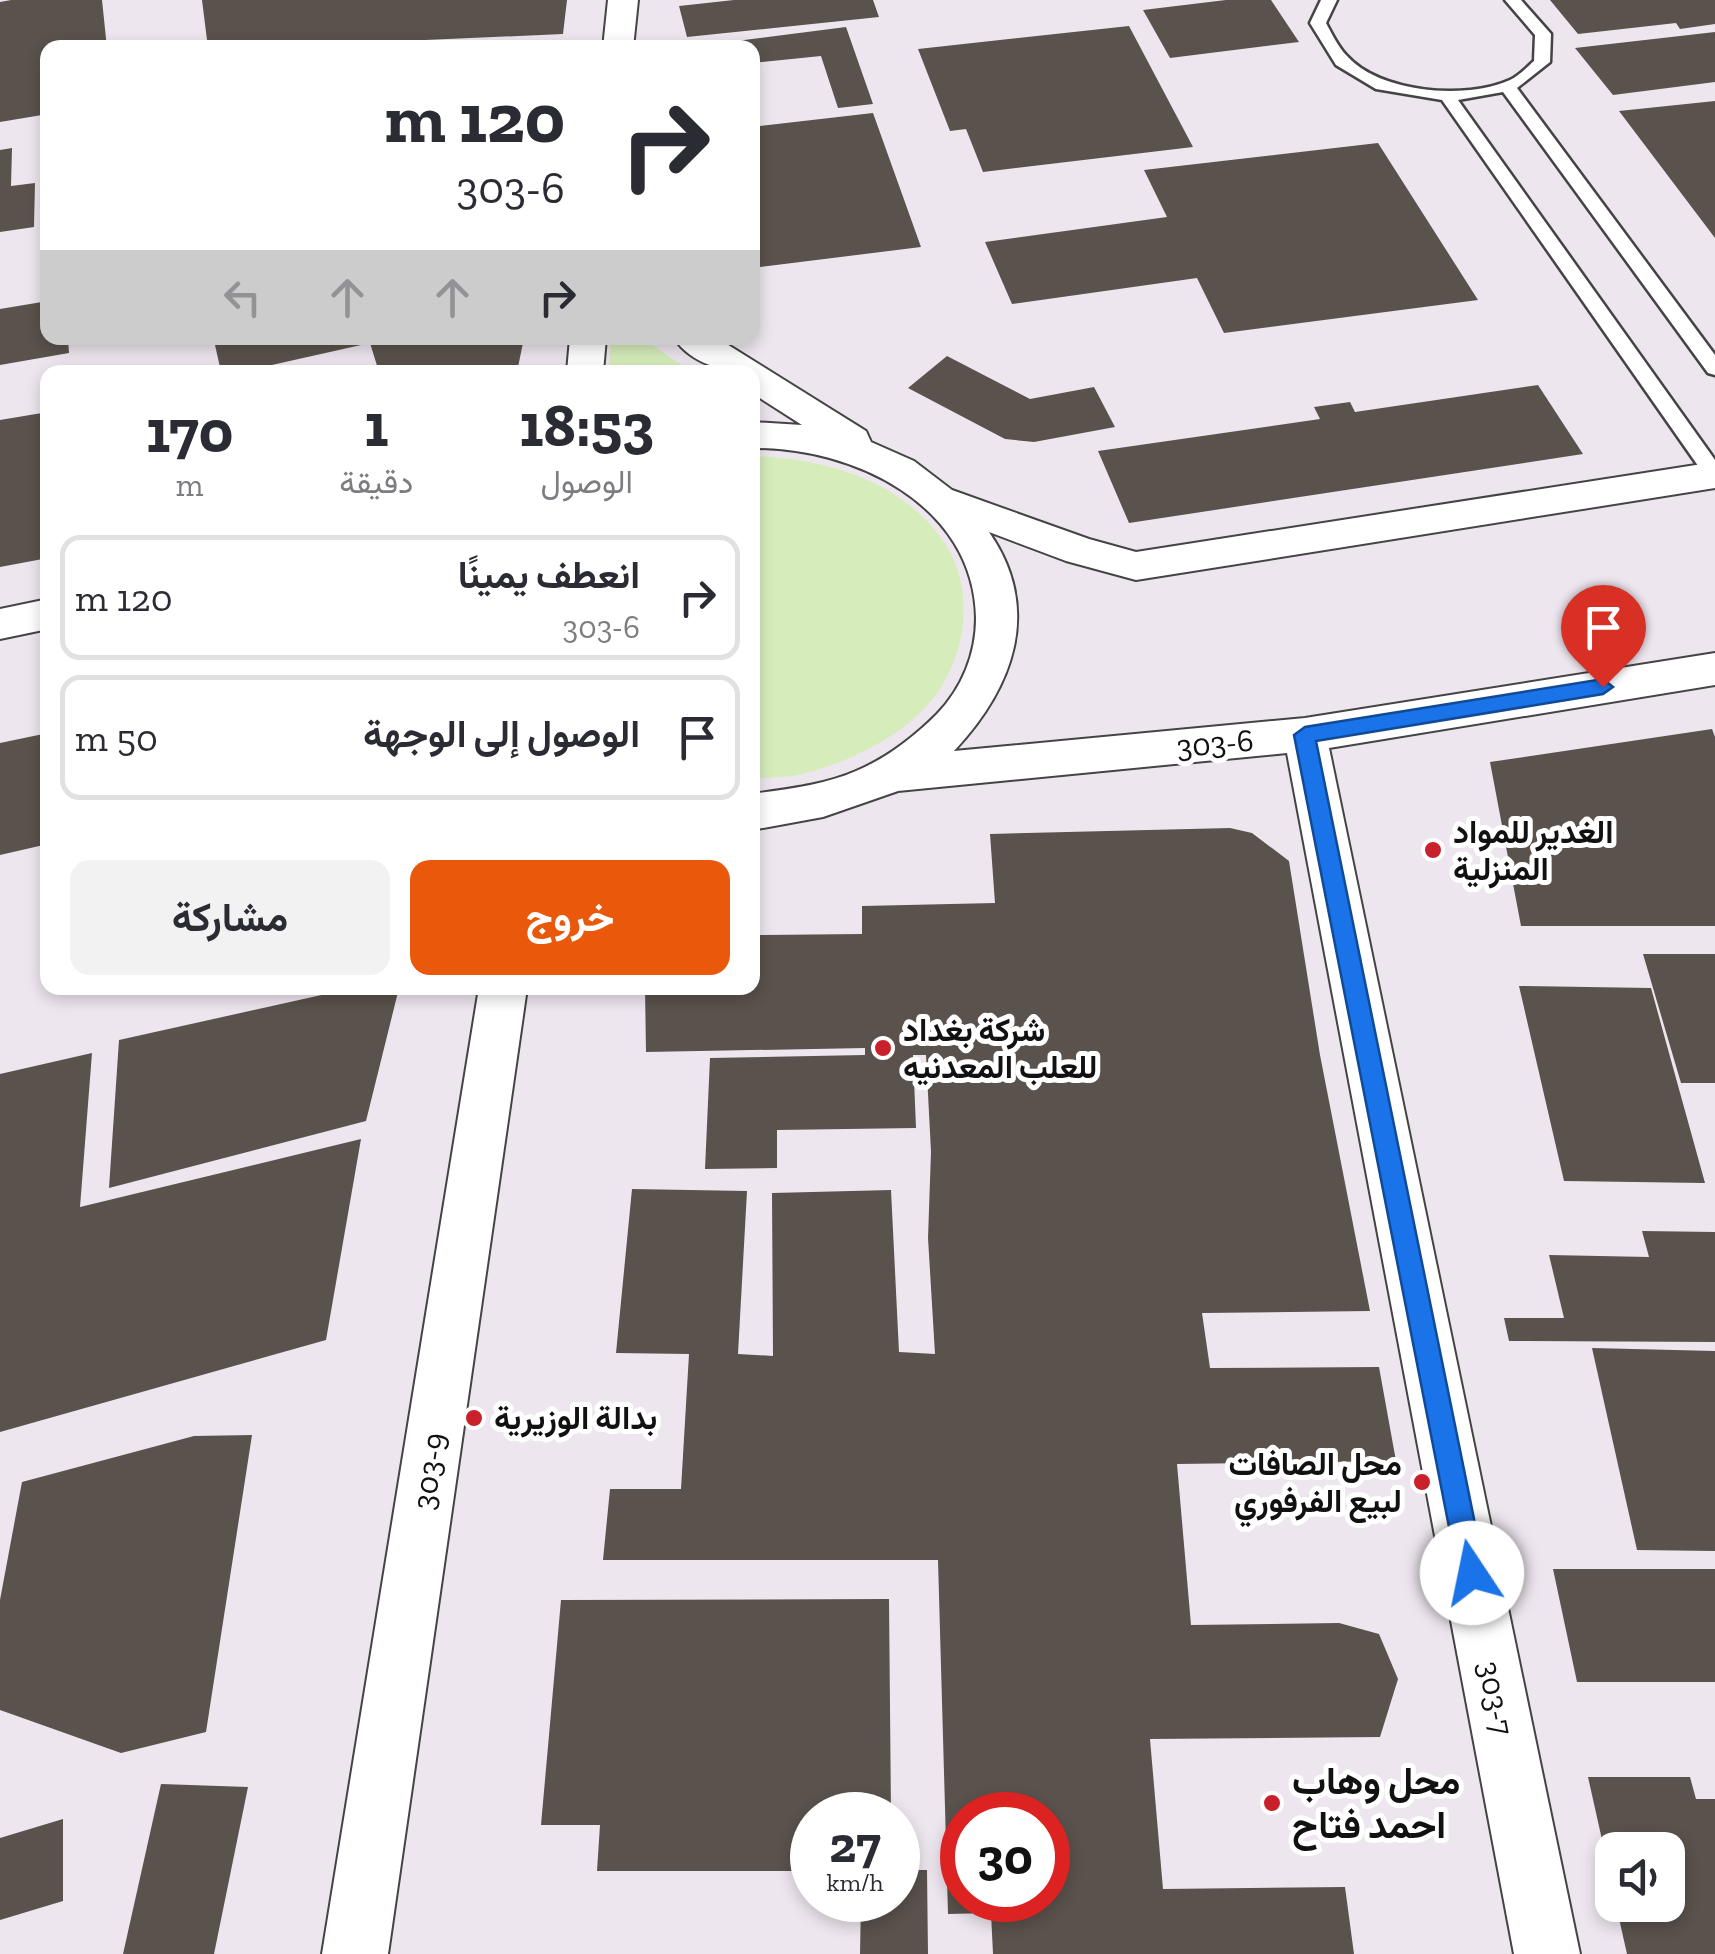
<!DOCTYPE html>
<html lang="ar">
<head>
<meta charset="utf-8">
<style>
  body { margin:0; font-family:"Zilla Slab",Vazirmatn,serif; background:#f2f2f3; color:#2b2b33; direction:rtl; height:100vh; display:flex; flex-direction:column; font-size:38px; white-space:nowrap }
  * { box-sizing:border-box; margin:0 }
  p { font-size:32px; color:#7c7c81 }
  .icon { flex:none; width:55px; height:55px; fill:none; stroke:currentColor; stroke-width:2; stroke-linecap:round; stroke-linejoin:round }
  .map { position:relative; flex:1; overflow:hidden; direction:ltr }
  .side { position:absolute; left:40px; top:365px; width:720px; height:630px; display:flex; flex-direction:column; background:#fff; border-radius:20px; box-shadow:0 5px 15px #0003; direction:rtl }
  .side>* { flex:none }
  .hud { position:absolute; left:40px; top:40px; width:720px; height:305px; border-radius:20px; box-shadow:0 5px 15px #0003; direction:rtl; background:#fff; color:#2b2b33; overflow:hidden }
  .fabs { position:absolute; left:1595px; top:1832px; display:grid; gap:20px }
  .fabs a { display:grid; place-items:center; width:90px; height:90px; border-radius:20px; background:#fff; box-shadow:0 5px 15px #0003; font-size:50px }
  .speed { position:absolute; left:790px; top:1792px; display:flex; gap:20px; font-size:50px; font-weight:700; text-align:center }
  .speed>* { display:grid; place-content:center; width:130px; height:130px; border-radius:50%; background:#fff; box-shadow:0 5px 15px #0003; line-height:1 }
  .speed small { font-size:25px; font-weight:400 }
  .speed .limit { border:15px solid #d22; background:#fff; color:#111 }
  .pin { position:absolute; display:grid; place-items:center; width:85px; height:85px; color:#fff; margin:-102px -42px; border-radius:50% 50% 50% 0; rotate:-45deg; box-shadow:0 0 10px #0007 }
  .pin .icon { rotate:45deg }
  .me { position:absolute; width:110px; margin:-55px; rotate:349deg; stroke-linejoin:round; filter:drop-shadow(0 0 8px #0008) }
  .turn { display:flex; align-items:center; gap:35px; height:210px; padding:0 30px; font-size:45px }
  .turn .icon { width:130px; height:130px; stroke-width:2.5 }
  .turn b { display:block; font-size:70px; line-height:85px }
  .lanes { display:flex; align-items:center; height:95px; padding:0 30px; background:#0003; justify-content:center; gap:50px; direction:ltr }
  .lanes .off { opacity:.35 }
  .eta { display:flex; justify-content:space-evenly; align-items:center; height:170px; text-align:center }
  .eta b { font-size:60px; font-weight:700; line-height:70px }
  .cta { display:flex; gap:20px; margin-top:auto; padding:20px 30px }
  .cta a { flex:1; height:115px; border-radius:20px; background:#ea580c; color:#fff; font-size:40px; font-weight:700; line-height:115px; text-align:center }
  .cta a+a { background:#f2f2f3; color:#2b2b33 }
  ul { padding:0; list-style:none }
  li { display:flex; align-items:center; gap:30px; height:125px; margin:0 20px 15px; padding:0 10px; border:5px solid #e1e1e2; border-radius:20px }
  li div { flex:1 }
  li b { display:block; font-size:38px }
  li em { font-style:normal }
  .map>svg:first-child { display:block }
</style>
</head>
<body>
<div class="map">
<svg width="1715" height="1954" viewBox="0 0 1715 1954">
  <rect width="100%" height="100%" fill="#fffdf5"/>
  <path fill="#eee6ef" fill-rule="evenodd" d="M0,0H1715V1954H0ZM48,48H752V338H48ZM48,372H752V988H48ZM812,1815H898V1900H812ZM962,1815H1048V1900H962ZM1612,1850H1668V1905H1612Z"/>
  <path fill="#d6edbb" d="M611,338H642L692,372H609Z
    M753,456C824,458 905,481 946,545C976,593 966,660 930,702C901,737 849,762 806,773C789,778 770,777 753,779Z"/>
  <path fill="#5a524c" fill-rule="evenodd" d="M11,0H102L107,48H48V114L0,122V2Z
    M202,0H567L563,34L402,41L400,48H208Z
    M734,0H873L879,17L687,37L679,6Z
    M1226,0H1271L1299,42L1170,58L1143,10Z
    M1550,0H1715V24L1680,29L1676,23L1578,34Z
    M1129,26L1193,147L983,172L966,129L950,131L918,49Z
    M846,27L873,104L838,108L821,56L752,63V48H681Z
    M1715,32V82L1613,95L1575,48Z
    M1715,101V238L1619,111Z
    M873,113L921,247L752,268V127Z
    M1378,143L1478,300L1224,333L1197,278L1012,304L985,242L1167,217L1144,170Z
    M12,148L11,186L35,183L34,227L0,232V150Z
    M48,301V338H68L69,353L0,365V309Z
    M246,338H524L517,372H379L370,343L241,372H221L215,345Z
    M947,356L1030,399L1094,387L1115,427L1034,442L1005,439L908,388Z
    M1538,385L1583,454L1129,523L1098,451L1320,419L1314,407L1350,402L1355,412Z
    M48,412V558L0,567V420Z
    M1712,729L1715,737V926H1521L1490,762Z
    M48,733V844L0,855V743Z
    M1230,828L1252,833L1289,861L1320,1055L1370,1311L1202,1313L1210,1368L1379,1367L1396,1461L1177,1464L1191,1625L1339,1623L1379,1634L1398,1679L1380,1737L1150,1739L1163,1889L1345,1887L1354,1954H993L991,1913L948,1914L938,1560H603L610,1489H681L689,1354L616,1353L632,1189L747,1191L738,1354L773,1356L772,1193L891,1190L899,1352L935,1354L928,1238L931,1152L926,1055H913L916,1128L777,1130V1168L705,1169L710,1058L865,1055V1048L646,1052L645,988H752V935L862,934V906L995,903L990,834ZM962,1815H1048V1900H962Z
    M1643,954H1715V1083H1681Z
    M1519,986L1651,988L1705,1183L1564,1181Z
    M353,988H399L366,1121L109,1188L119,1040Z
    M92,1053L80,1207L361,1139L326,1340L0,1432V1074Z
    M1642,1231L1715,1232V1342L1509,1341L1504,1318H1564L1549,1255L1649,1257Z
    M1592,1348L1715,1351V1551L1637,1550Z
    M252,1435L206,1732L121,1753L0,1710V1600L22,1482L194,1436Z
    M1553,1569H1715V1682H1577Z
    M889,1599L891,1815H812V1871H597L600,1825H541L561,1600Z
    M1588,1777H1690L1696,1799H1715V1954H1627L1616,1905H1668V1850H1612L1611,1880Z
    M161,1784L248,1787L214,1954H123Z
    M63,1819V1901L0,1920V1838Z
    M898,1870H927L928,1954H860L861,1900H898Z"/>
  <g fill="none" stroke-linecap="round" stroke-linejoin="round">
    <defs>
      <path id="service" d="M1321,0H1337L1326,23C1332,34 1338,47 1347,56C1380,93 1466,100 1510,80C1519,76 1527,67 1534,61L1535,35L1505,0H1521L1551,34L1550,62L1517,88L1715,355V375L1708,373L1503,92L1458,100L1715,460V482L1708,480L1442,100L1376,89L1336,65L1310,23Z"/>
      <path id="minor" d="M608,0H638L633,48H603Z
        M570,338H606L603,372H567Z
        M674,338H717L866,431L871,442L914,461L952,490L1089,539L1136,552L1715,462V488L1136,580L1066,561L989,532C1043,610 1013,688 954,751L1305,718L1715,653V685L1329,748L1580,1954H1514L1287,753L898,791L823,817L752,830V794C787,789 824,785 856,771C887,758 914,737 937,714C962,688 976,654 976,618C974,504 853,447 752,448V422L802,425L752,393V372C724,372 691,364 674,338Z
        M48,599V629L0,639V609Z
        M479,988H527L388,1954H322Z"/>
    </defs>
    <use href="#service" stroke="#444" stroke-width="5"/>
    <use href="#minor" stroke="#444" stroke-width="4"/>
    <use href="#service" fill="#fff" fill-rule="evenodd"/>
    <use href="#minor" fill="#fff" fill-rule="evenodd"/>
  </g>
  <path fill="#1a73e8" stroke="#114b97" stroke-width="2.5" d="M1603,679L1613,687L1603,694L1316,741L1485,1573L1481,1583L1472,1587L1462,1583L1458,1573L1294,735L1305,727Z"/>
  <g fill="#ca202b" stroke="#fff" stroke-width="4">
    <circle cx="1433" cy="850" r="10"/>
    <circle cx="883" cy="1048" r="10"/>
    <circle cx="474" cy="1418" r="10"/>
    <circle cx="1422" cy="1482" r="10"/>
    <circle cx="1272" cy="1803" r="10"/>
  </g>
  <g text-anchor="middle" stroke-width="10" stroke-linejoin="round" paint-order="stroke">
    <g font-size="32" fill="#111" stroke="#fff">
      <text transform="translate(1215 743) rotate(-5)" y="11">303-6</text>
      <text transform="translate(429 1471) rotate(-81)" y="11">303-9</text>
      <text transform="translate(1496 1698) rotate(79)" y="11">303-7</text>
    </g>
    <g font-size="32" font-weight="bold" fill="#111" stroke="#fff" text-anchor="start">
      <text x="1453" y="843">الغدير للمواد<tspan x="1453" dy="37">المنزلية</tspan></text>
      <text x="903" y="1041">شركة بغداد<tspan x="903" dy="37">للعلب المعدنيه</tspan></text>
      <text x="494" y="1429">بدالة الوزيرية</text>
      <text x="1402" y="1475" text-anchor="end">محل الصافات<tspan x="1402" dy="37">لبيع الفرفوري</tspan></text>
    </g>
    <g font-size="38" font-weight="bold" fill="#111" stroke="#fff" text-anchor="start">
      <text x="1292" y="1794">محل وهاب<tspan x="1292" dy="44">احمد فتاح</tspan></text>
    </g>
  </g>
</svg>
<div class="fabs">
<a><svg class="icon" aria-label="sound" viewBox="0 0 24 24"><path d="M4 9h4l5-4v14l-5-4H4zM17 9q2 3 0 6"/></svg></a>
</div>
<div class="speed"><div>27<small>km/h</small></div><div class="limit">30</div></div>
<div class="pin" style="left:1603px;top:687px;background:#d93025"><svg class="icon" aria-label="arrive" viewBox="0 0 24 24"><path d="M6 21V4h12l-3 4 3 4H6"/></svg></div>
<svg class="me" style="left:1472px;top:1573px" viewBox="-20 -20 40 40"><circle r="19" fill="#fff"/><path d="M0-13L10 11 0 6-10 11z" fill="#1a73e8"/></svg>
<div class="hud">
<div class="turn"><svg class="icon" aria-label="right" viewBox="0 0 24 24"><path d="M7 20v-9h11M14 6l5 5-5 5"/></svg><div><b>120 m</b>303-6</div></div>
<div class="lanes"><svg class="icon off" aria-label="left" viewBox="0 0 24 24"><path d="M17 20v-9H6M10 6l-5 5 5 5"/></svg><svg class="icon off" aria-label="ahead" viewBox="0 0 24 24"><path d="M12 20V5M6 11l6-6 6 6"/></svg><svg class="icon off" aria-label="ahead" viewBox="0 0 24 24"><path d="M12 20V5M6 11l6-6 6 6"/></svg><svg class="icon" aria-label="right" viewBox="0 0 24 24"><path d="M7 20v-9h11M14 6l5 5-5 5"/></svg></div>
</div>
<section class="side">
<div class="eta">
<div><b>18:53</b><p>الوصول</p></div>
<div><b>1</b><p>دقيقة</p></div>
<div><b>170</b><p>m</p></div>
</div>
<ul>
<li><svg class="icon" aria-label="right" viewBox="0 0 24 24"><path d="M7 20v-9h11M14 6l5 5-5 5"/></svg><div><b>انعطف يمينًا</b><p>303-6</p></div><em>120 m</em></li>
<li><svg class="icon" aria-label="arrive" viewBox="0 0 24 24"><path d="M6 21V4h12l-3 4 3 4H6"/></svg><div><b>الوصول إلى الوجهة</b></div><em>50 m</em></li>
</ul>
<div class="cta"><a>خروج</a><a>مشاركة</a></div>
</section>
</div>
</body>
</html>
